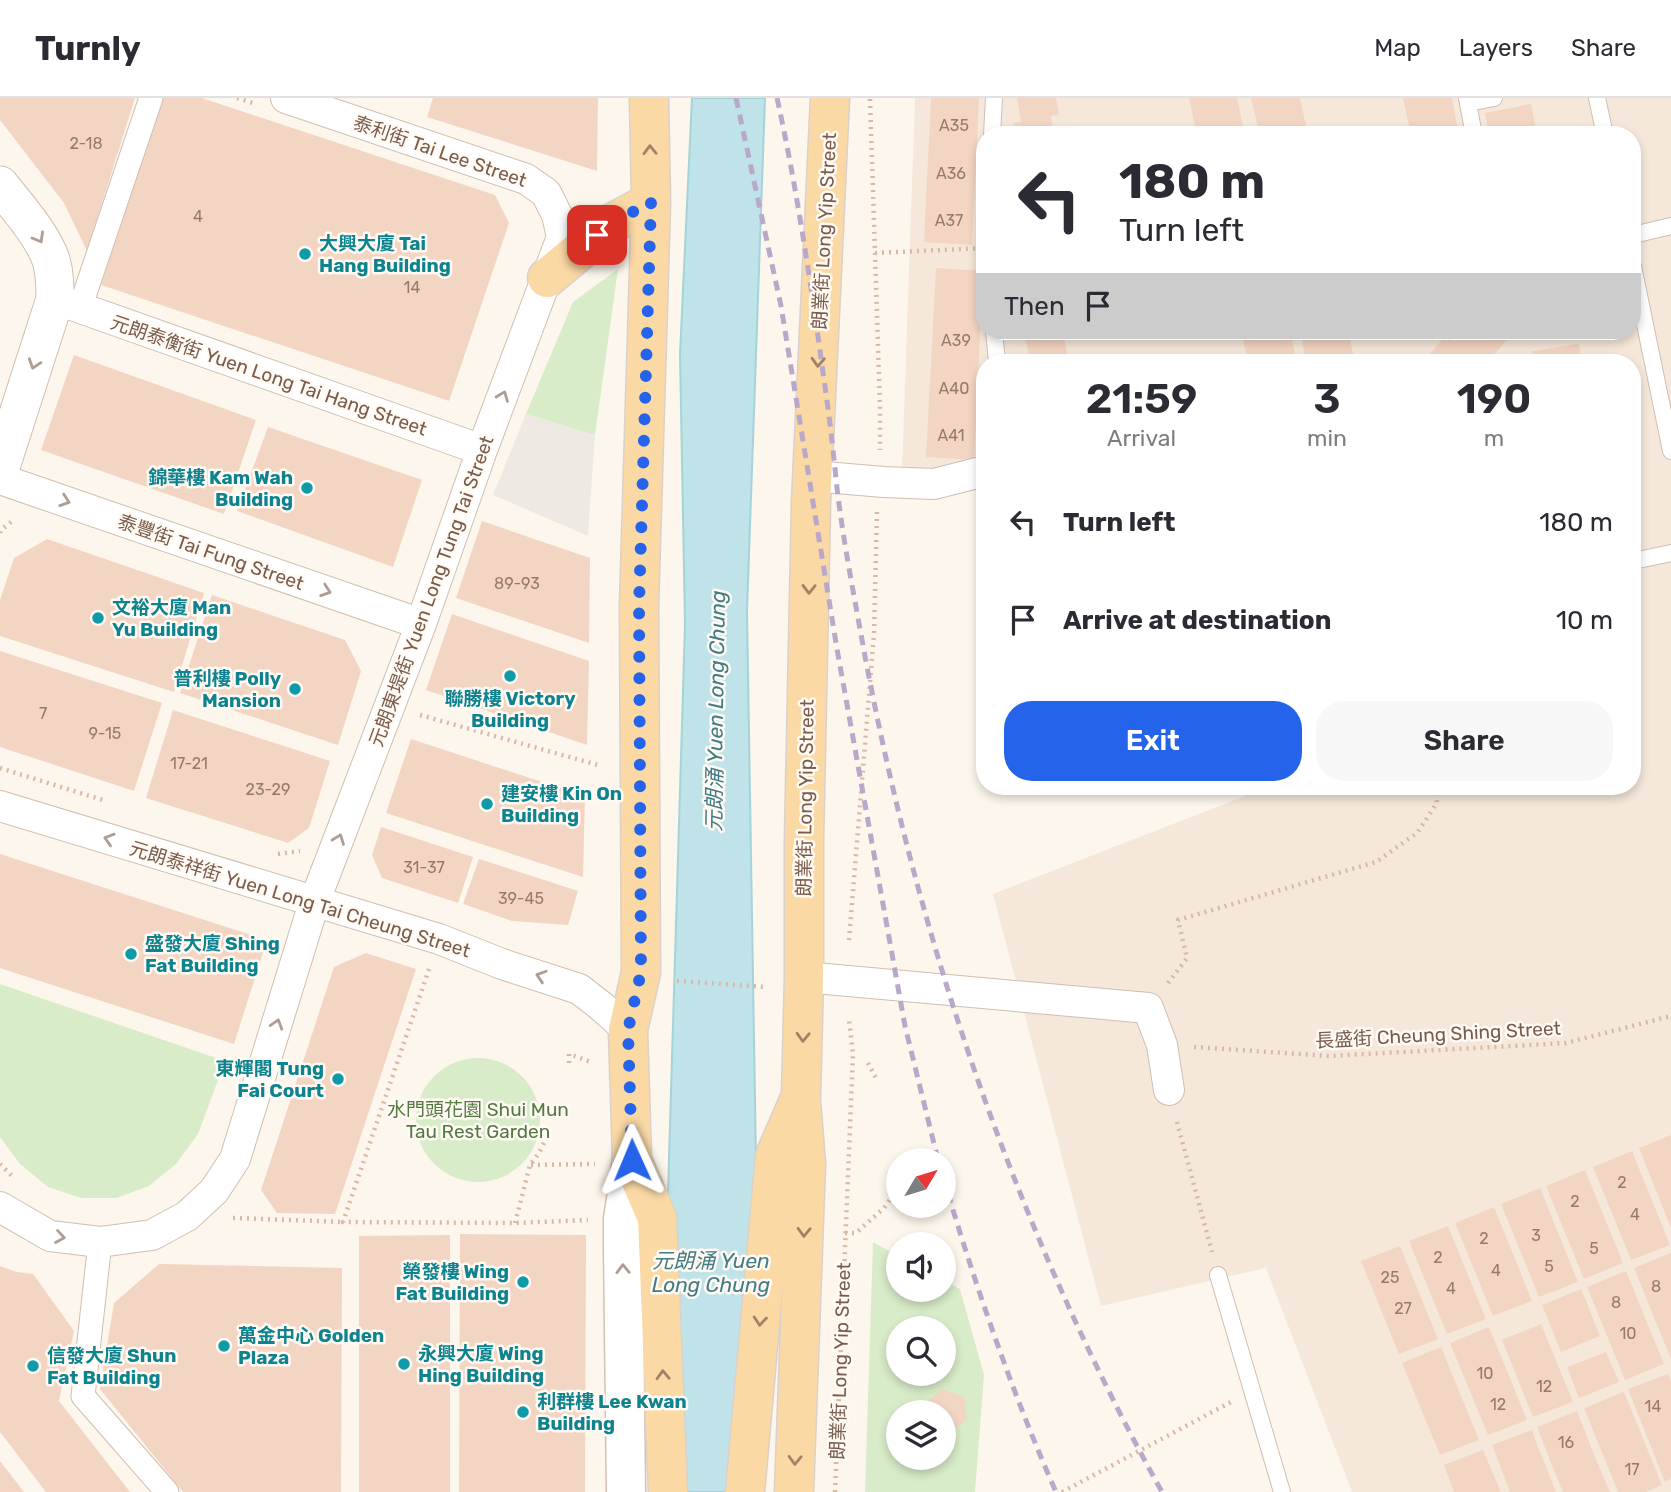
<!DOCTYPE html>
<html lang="en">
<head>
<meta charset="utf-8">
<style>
  body { margin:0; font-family:Rubik,"Noto Sans TC",sans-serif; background:#f7f7f7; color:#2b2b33; height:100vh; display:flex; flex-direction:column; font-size:26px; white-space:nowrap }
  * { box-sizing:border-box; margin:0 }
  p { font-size:23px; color:#7c7c81 }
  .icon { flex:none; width:38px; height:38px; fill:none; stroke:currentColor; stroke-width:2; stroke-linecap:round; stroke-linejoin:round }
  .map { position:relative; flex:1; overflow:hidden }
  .details { position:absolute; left:976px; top:256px; width:665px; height:441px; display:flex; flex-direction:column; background:#fff; border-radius:28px; box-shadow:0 4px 10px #0003 }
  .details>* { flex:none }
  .top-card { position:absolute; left:976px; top:28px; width:665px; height:214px; border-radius:28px; box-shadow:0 4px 10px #0003; background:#fff; color:#2b2b33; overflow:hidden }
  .needle { width:46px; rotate:52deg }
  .fabs { position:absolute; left:886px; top:1050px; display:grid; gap:14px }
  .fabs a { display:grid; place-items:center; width:70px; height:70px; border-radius:50%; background:#fff; box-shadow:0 4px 10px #0003; font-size:35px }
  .pin { position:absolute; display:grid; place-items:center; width:60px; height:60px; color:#fff; margin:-30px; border-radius:14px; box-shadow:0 4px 10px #0006 }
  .me { position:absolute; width:77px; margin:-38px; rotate:359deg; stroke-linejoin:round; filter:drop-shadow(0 0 5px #0008) }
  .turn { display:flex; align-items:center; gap:24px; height:147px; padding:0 28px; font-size:32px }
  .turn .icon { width:91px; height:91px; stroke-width:2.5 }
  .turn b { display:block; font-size:49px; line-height:60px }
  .then { display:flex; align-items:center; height:66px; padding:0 28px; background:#0003; gap:14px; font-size:26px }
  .eta { display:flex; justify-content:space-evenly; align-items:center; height:119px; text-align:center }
  .eta b { font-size:42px; font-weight:600; line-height:49px }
  .primary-button { display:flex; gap:14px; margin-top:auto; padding:14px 28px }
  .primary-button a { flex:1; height:80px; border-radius:28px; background:#2563eb; color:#fff; font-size:28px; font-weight:600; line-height:80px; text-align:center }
  .primary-button a+a { background:#f7f7f7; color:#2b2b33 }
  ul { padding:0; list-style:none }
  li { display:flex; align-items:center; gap:21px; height:98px; padding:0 28px }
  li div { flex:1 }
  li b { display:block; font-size:26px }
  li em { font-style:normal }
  header { display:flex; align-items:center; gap:42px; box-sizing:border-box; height:98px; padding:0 35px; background:#fff; border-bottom:2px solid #e1e1e2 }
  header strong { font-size:33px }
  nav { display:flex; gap:38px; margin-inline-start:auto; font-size:24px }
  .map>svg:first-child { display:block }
</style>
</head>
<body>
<header>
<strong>Turnly</strong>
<nav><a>Map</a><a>Layers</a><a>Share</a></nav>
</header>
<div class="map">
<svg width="1671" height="1394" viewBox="0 0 1671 1394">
  <rect width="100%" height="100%" fill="#fdf6ec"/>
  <path fill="#f5e8da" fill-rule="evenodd" d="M915,0H1671V1394H1352L1266,1170L1101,1208L993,796L1240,700L1266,688H1633V264H985V363L952,373L902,372ZM985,37H1633V233H985Z"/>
  <path fill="#efe9e4" d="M526,316L595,337L588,438L493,397Z"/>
  <path fill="#d8ecc9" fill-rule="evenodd" d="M618,171L595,337L526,316L573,204Z
    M0,886L225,963L198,1036L176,1066L149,1088L116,1100H81L48,1089L20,1066L0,1039Z
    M416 1022a62 62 0 1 1 124 0a62 62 0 1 1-124 0Z
    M873,1144L898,1158V1192H943V1182L960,1191L984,1277L975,1394H865ZM898,1230H943V1276H898ZM898,1314H943V1360H898Z"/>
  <path fill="#bfe3e8" stroke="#a5d3da" stroke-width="2" d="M692,0H765L747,513L757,1125L744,1394H659L685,526L680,256Z"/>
  <path fill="#f3d5c3" d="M0,0H135L87,153L64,105L0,22Z
    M162,0H202L495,97L509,125L449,303L101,187Z
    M433,0H598L597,73L427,19Z
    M931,0H979L972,147L924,144Z
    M1017,0H1056L1059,17L1051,18L1054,37H1015L1013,25L1021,24Z
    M1189,0H1237L1245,37H1197Z
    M1251,0H1300L1308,37H1260Z
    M1403,0H1452L1458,32L1431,37H1411Z
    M1531,6L1537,37H1489L1485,15Z
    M936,170L983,173L974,362L926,359Z
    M1024,233H1063L1068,260L1059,262V264H1030Z
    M1241,233H1290L1297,264H1248Z
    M1300,233H1348L1355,264H1306Z
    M1463,233H1515L1487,264H1478L1476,263L1474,264H1423L1446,237L1454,244Z
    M1579,246L1582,264H1534L1532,253Z
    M74,257L256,322L224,416L41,352Z
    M268,329L422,382L393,469L237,413Z
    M482,423L590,460L589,545L456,500Z
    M47,441L204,495L174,594L0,538V502L14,460Z
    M212,497L345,542L361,573L338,647L180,595Z
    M452,516L589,563L587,647L426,592Z
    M0,553L162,605L134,693L0,649Z
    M173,612L330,663L309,730L288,745L146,700Z
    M411,641L585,698L583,779L386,715Z
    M381,729L473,759L458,805L382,780L372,757Z
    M0,756L267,842L234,946L0,870Z
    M479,761L578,793L568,827L512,823L463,806Z
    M366,855L416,871L335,1116L277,1115L261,1092L334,869Z
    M1671,1037V1130L1639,1050Z
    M1632,1053L1670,1147L1631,1162L1593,1069Z
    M1585,1072L1623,1165L1584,1181L1546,1088Z
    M1540,1090L1578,1184L1539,1199L1501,1106Z
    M1494,1109L1532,1203L1493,1218L1455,1125Z
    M1448,1128L1486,1221L1447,1236L1409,1143Z
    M460,1136L586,1137L585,1394H459Z
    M450,1137V1394H359V1138Z
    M1400,1148L1438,1241L1399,1256L1361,1163Z
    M1671,1155V1261L1634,1170Z
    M159,1166L342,1170L341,1394H183L100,1291L114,1205Z
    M0,1168L17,1174L33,1176L74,1233L59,1303L130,1394H46L0,1334Z
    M1626,1173L1664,1266L1625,1282L1587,1189Z
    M1581,1191L1600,1238L1561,1254L1542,1207Z
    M1541,1226L1573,1304L1533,1319L1502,1242Z
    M1489,1229L1527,1322L1488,1337L1450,1245Z
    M1441,1249L1479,1342L1440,1357L1402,1265Z
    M1606,1254L1619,1284L1579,1300L1567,1269Z
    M1668,1276L1671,1283V1381L1665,1384L1628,1291Z
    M943,1291L964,1299L967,1321L950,1335L943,1332V1314H927L925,1305Z
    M1624,1294L1662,1387L1646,1394H1618L1584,1310Z
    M1577,1313L1595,1359L1610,1394H1563L1555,1375L1537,1329Z
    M1532,1332L1537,1346L1556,1394H1510L1492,1347Z
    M1483,1352L1501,1394H1454L1444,1367Z
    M0,1363L24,1394H0Z"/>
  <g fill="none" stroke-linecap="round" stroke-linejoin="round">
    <defs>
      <path id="service" d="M1467,0L1474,37
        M1597,0L1605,37
        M1468,5L1494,0
        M992,37L994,0
        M1633,137L1671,128
        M1633,168L1671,353
        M994,233L997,264
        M1633,463L1671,455
        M1218,1177L1282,1394"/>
      <path id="pedestrian" d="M80,210L151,0
        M100,1144L83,1298L167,1394"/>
      <path id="minor" d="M55,201L482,352
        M812,378L884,384L934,386L985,373
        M0,381L421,526
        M0,708L439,841L502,866L579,891L601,908L628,932
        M804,879L1148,910L1162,947L1169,992
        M0,1109L50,1138L100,1144L152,1137L187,1118L214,1093L235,1061L314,805L421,526L482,352L562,139L557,117L546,95L526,81L286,0"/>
      <path id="tertiary" d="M0,87C16,107 43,138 51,162C55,175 55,188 55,201L0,372"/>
      <path id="secondary" d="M626,1394L623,1148V1121L632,1062"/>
      <path id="primary" d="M649,0L651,104L639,508L641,874L628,932L632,1062L657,1120L668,1394
        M547,180L614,124L651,104
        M745,1394L775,1058L801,998L804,879V743L811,405L830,0
        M794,1394L806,1066L801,1004"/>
    </defs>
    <use href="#service" stroke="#d1beb0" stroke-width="18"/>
    <use href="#pedestrian" stroke="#d1beb0" stroke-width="25"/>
    <use href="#minor" stroke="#d1beb0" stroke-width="32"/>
    <use href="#tertiary" stroke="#d1beb0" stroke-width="39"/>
    <use href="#secondary" stroke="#d6c0b0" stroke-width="41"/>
    <use href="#primary" stroke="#dad1cd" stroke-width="41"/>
    <path stroke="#d9b8a5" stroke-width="4.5" stroke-dasharray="2 5" stroke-linecap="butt" d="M237,0L256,6
      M870,1L880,309V352
      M875,155L985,150
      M0,435L1,432L15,421
      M420,617L598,667
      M0,670L106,703
      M278,756L300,753
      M849,842L874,536L877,414
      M429,871L343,1124L515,1125L588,1122
      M677,883L766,889
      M1168,885L1187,860L1178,822L1376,764L1417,735L1437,705L1436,688
      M1194,949L1329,958L1566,945L1671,918
      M569,965V956L593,965
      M868,965L876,980
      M1177,1024L1212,1154
      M0,1066L13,1079
      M531,1067L595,1066
      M233,1120L343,1124
      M515,1125L530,1067L539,1055L546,1041
      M845,1135H856L884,1110L897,1091
      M835,1394L853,956L849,922
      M1062,1394L1231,1304"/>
    <use href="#service" stroke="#fff" stroke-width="16"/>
    <use href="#pedestrian" stroke="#fff" stroke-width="23"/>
    <use href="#minor" stroke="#fff" stroke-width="30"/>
    <use href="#tertiary" stroke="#fff" stroke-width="37"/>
    <use href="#secondary" stroke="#fff" stroke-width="38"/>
    <use href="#primary" stroke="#fbd9a5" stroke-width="38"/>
    <path stroke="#b9a8c9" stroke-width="5" stroke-dasharray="10 7" stroke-linecap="butt" d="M736,0L781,208L837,551L905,928L938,1062
      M777,0C799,100 813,202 827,303C831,332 834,361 837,390C843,441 853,492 862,542C916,838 1015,1130 1162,1394
      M943,1079C975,1186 1011,1292 1056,1394"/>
  </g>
  <defs><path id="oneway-chevron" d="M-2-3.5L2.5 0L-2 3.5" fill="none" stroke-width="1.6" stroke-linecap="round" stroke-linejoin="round" transform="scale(1.75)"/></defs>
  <g stroke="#a18267">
    <use href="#oneway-chevron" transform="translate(650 52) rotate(-91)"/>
    <use href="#oneway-chevron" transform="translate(818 264) rotate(93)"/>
    <use href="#oneway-chevron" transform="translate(809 491) rotate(91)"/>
    <use href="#oneway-chevron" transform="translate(803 939) rotate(92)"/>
    <use href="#oneway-chevron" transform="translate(804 1134) rotate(92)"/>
    <use href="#oneway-chevron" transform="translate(760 1223) rotate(95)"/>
    <use href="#oneway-chevron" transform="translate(663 1277) rotate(-92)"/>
    <use href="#oneway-chevron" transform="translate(795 1362) rotate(92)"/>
  </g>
  <g stroke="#af9d94">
    <use href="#oneway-chevron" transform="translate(39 140) rotate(60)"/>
    <use href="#oneway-chevron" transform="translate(34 266) rotate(108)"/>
    <use href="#oneway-chevron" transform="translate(503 298) rotate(-69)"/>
    <use href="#oneway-chevron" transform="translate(65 403) rotate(19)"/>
    <use href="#oneway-chevron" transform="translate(326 493) rotate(19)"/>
    <use href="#oneway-chevron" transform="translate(109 741) rotate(-163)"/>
    <use href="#oneway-chevron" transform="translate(339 741) rotate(-69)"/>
    <use href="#oneway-chevron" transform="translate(541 878) rotate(-162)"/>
    <use href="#oneway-chevron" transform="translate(277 926) rotate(-73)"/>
    <use href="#oneway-chevron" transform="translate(60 1139) rotate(9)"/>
    <use href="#oneway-chevron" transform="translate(623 1171) rotate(-91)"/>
  </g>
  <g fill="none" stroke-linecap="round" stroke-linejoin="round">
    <path stroke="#2563eb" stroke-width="12" stroke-dasharray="0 21.6" d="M597,137L614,124L651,104L639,508L641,874L628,932L632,1062"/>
  </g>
  <g fill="#0f9aa8" stroke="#fffaf3" stroke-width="2.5">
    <circle cx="305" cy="156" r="7"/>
    <circle cx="307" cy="390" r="7"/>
    <circle cx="98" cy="520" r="7"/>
    <circle cx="510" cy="578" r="7"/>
    <circle cx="295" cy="591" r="7"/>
    <circle cx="487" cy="706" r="7"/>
    <circle cx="131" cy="856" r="7"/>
    <circle cx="338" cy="981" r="7"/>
    <circle cx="523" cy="1184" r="7"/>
    <circle cx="224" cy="1248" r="7"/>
    <circle cx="404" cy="1266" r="7"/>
    <circle cx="33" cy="1268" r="7"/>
    <circle cx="523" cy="1314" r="7"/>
  </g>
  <g text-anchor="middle" stroke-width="5" stroke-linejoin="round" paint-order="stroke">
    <g font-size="16" fill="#987a6a">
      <text x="954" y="33">A35</text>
      <text x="86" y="51">2-18</text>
      <text x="951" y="81">A36</text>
      <text x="198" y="124">4</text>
      <text x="949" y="128">A37</text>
      <text x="412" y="195">14</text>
      <text x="956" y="248">A39</text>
      <text x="954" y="296">A40</text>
      <text x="951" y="343">A41</text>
      <text x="517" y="491">89-93</text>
      <text x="43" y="621">7</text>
      <text x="105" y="641">9-15</text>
      <text x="189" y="671">17-21</text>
      <text x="268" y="697">23-29</text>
      <text x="424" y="775">31-37</text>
      <text x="521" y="806">39-45</text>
      <text x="1622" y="1090">2</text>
      <text x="1575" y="1109">2</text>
      <text x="1635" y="1122">4</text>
      <text x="1536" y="1143">3</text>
      <text x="1484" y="1146">2</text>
      <text x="1594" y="1156">5</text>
      <text x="1438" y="1165">2</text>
      <text x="1549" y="1174">5</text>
      <text x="1496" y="1178">4</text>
      <text x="1390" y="1185">25</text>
      <text x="1656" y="1194">8</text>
      <text x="1451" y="1196">4</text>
      <text x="1616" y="1210">8</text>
      <text x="1403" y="1216">27</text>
      <text x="1628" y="1241">10</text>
      <text x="1485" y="1281">10</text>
      <text x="1544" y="1294">12</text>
      <text x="1498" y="1312">12</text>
      <text x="1653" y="1314">14</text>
      <text x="1566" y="1350">16</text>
      <text x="1632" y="1377">17</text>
    </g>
    <g font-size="19" fill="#7a5c4d" stroke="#fffaf3">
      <text transform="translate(440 53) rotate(19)" y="7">泰利街 Tai Lee Street</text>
      <text transform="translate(824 133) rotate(-87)" y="7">朗業街 Long Yip Street</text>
      <text transform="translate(269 277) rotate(19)" y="7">元朗泰衡街 Yuen Long Tai Hang Street</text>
      <text transform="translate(211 454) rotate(19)" y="7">泰豐街 Tai Fung Street</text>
      <text transform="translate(431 493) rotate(-70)" y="7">元朗東堤街 Yuen Long Tung Tai Street</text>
      <text transform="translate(805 700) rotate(-89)" y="7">朗業街 Long Yip Street</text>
      <text transform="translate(300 801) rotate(17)" y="7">元朗泰祥街 Yuen Long Tai Cheung Street</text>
      <text transform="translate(1438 936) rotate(-3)" y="7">長盛街 Cheung Shing Street</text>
      <text transform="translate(840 1263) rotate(-88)" y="7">朗業街 Long Yip Street</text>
    </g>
    <g font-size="19" font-weight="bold" fill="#0d838f" stroke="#fffaf3" text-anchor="start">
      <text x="319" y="152">大興大廈 Tai<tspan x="319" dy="22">Hang Building</tspan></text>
      <text x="293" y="386" text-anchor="end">錦華樓 Kam Wah<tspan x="293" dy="22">Building</tspan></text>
      <text x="112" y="516">文裕大廈 Man<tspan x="112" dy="22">Yu Building</tspan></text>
      <text x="281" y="587" text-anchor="end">普利樓 Polly<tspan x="281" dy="22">Mansion</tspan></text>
      <text x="510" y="607" text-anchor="middle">聯勝樓 Victory<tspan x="510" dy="22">Building</tspan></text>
      <text x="501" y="702">建安樓 Kin On<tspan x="501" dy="22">Building</tspan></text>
      <text x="145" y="852">盛發大廈 Shing<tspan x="145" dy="22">Fat Building</tspan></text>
      <text x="324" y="977" text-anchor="end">東輝閣 Tung<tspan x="324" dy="22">Fai Court</tspan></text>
      <text x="509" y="1180" text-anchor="end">榮發樓 Wing<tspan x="509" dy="22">Fat Building</tspan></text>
      <text x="238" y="1244">萬金中心 Golden<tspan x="238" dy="22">Plaza</tspan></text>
      <text x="418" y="1262">永興大廈 Wing<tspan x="418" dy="22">Hing Building</tspan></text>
      <text x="47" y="1264">信發大廈 Shun<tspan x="47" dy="22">Fat Building</tspan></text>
      <text x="537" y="1310">利群樓 Lee Kwan<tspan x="537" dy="22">Building</tspan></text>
    </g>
    <g font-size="19" fill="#537a41" stroke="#fffaf3">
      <text x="478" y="1018">水門頭花園 Shui Mun<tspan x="478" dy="22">Tau Rest Garden</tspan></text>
    </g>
    <g font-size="21" font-style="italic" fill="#437c86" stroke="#fffaf3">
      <text transform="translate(716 613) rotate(-89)" y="7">元朗涌 Yuen Long Chung</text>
      <text x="711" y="1170">元朗涌 Yuen<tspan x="711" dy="24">Long Chung</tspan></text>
    </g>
  </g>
</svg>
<div class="fabs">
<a><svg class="needle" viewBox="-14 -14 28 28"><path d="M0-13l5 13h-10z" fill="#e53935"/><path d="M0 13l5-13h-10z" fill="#7c7c81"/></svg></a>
<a><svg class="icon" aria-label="sound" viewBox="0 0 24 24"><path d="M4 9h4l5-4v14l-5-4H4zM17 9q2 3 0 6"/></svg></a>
<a><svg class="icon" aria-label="search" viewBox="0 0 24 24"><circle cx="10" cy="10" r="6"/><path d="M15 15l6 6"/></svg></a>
<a><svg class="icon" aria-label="layers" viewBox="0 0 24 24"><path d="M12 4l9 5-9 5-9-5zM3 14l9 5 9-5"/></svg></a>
</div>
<div class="pin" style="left:597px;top:137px;background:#d93025"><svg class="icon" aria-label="arrive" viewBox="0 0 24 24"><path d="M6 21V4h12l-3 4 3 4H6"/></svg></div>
<svg class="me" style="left:632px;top:1062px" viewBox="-20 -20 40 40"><path d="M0-17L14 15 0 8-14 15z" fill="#2563eb" stroke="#fff" stroke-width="4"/></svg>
<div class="top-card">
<div class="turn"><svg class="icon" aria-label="left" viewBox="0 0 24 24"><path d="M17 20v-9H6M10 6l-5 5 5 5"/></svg><div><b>180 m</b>Turn left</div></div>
<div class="then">Then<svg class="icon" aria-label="arrive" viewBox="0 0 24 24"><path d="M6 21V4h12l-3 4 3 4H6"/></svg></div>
</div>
<section class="details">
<div class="eta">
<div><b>21:59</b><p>Arrival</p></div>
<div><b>3</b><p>min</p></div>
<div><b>190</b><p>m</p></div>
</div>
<ul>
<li><svg class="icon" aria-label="left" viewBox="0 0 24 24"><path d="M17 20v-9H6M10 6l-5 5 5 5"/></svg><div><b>Turn left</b></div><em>180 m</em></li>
<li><svg class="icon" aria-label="arrive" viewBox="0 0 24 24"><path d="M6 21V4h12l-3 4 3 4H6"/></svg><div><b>Arrive at destination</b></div><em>10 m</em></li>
</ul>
<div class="primary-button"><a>Exit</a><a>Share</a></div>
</section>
</div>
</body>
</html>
